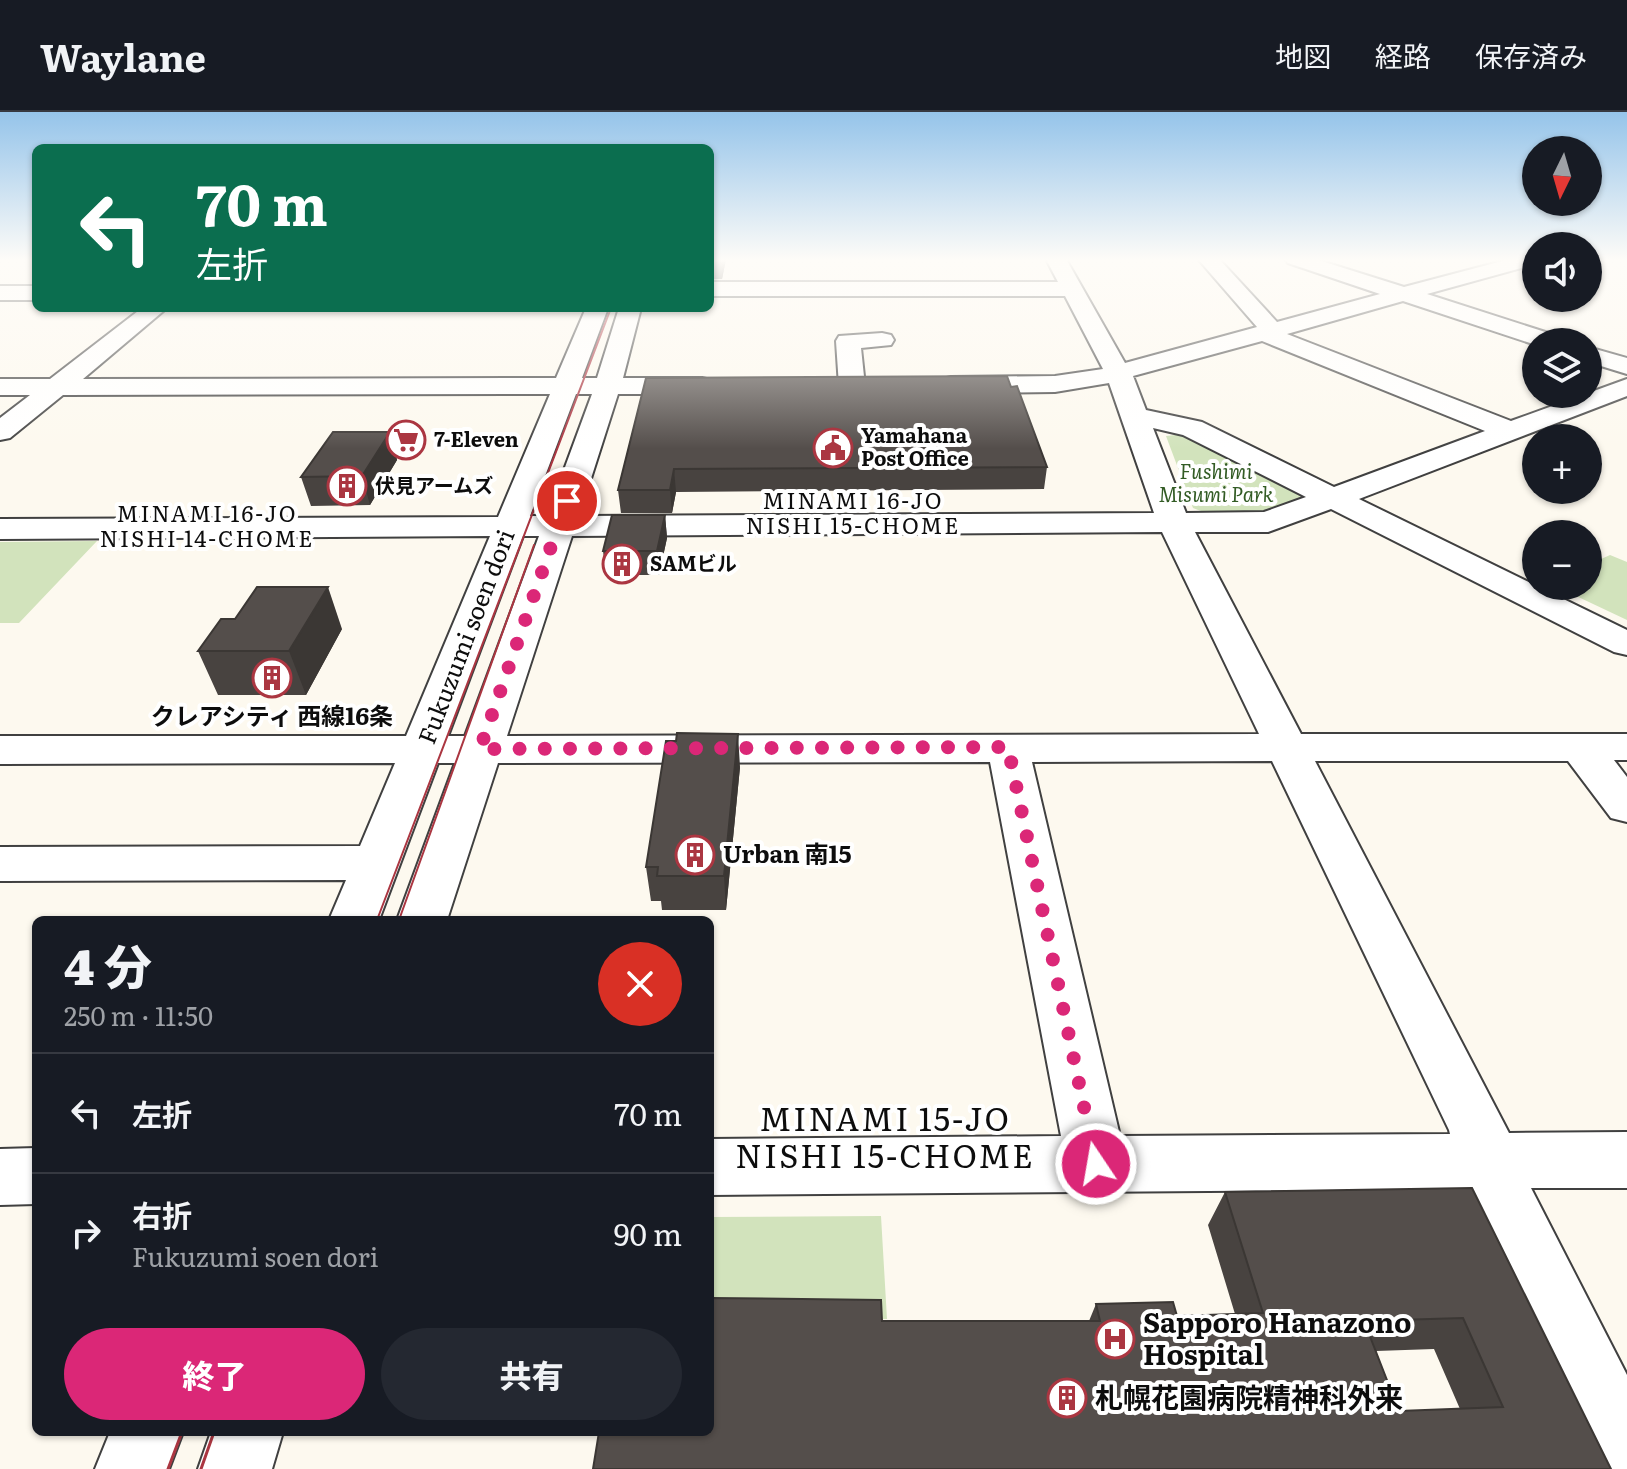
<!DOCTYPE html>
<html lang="ja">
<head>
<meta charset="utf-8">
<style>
  body { margin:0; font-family:Literata,"Noto Sans JP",serif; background:#242831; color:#f1f3f6; height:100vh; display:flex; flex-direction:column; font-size:30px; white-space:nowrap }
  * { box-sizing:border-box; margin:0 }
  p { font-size:26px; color:#9ea1a6 }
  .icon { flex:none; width:44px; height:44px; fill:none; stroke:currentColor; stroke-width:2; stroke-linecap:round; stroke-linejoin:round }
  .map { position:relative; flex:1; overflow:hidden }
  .side { position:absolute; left:32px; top:804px; width:682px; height:520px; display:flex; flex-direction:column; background:#171b24; border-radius:12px; box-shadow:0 2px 6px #0004 }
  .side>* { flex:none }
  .banner { position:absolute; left:32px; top:32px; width:682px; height:168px; border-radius:12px; box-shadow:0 2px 6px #0004; background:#0b6e4f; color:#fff; overflow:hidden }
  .needle { width:52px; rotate:185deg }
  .controls { position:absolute; left:1522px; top:24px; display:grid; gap:16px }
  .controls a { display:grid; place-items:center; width:80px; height:80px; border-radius:50%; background:#171b24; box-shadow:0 2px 6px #0004; font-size:40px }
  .pin { position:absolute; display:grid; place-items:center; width:68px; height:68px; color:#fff; margin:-34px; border:4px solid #fff; border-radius:50%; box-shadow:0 2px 8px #0007 }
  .me { position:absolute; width:88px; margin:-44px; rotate:348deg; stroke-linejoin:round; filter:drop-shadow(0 0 6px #0008) }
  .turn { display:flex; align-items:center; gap:28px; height:168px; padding:0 32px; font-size:36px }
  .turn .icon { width:104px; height:104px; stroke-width:2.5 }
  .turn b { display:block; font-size:56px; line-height:68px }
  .round { display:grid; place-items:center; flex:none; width:84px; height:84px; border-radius:42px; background:#242831 }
  .headline { display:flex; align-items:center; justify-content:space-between; height:136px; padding:0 32px }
  h1 { font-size:48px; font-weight:800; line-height:60px }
  .action { display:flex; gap:16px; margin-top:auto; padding:16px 32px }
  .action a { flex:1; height:92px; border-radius:48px; background:#db2777; color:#fff; font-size:32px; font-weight:800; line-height:92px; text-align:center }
  .action a+a { background:#242831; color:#f1f3f6 }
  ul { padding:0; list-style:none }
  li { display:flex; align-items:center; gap:24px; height:120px; padding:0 32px; border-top:2px solid #363941 }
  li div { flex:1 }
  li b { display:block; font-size:30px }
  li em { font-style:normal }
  header { display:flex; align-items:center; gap:48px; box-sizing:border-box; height:112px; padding:0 40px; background:#171b24; border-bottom:2px solid #363941 }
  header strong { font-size:38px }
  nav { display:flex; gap:44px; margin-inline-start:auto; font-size:28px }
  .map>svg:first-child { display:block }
</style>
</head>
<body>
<header>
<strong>Waylane</strong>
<nav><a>地図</a><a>経路</a><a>保存済み</a></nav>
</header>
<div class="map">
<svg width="1627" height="1357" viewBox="0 0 1627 1357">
  <rect width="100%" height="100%" fill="#fdf9ef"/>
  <path fill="#d2e3bc" d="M1185,322L1298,380L1302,386C1268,399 1229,411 1193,396L1166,324Z
    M97,429L19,511H0V430Z
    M1610,443L1627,450V508L1555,474H1588V453Z
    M881,1104L887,1207L710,1209V1105Z"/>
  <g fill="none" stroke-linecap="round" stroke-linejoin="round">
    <defs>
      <path id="minor" d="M1046,147H1066L1125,251L1257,215L1198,147H1219L1277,210L1380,182L1288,151L1285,147H1315L1404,175L1510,147H1536V152L1427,182L1561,225L1564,230H1536V233L1403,189L1287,222L1511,309L1627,267V284L1359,387L1627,518V543L1614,540L1331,397L1268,420H1195L1301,622H1627V648H1614L1627,665V710L1611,706L1568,649H1315L1509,1021L1627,1020V1076H1531L1627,1263V1357H1597L1468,1077L710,1083V1027L1061,1024L990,650L498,651L447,808H397L455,651H438L379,808H329L346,768L0,769V735L360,734L395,651L0,652V624H406L490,424L0,427V407L498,405L550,282L63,283L10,326L0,328V306L30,283H0V267H50L142,196H167L83,267L556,266L586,196H608L582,266H597L619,196H641L623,266H702L711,268L715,274L711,280L702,282H618L579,404L1154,401L1109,271L1055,280L951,281L942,279L938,273L942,267L951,265L1055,264L1103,257L1065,184H710V170H1058ZM1262,229L1485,319L1334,375L1202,310L1146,298L1133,264ZM576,282H592L547,404H530ZM1153,316L1183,323L1306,385L1264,400L1186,401ZM1162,420L1259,622L507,624L572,424ZM523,424H539L465,624H448ZM1272,649L1449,1018L1450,1022L1120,1024L1032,650Z
        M0,174H36V188H0Z
        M882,221L891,223L894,228L891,233L861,236L865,274L861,280H843L839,274L836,229L839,224Z
        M1588,235L1627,246V262L1588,250Z
        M36,1036V1092L0,1093V1037Z
        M110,1320H183L169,1357H95Z
        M211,1320H283L272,1357H198Z"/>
    </defs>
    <use href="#minor" stroke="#404040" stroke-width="4"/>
    <use href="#minor" fill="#fff" fill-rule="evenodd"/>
    <path stroke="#ab3641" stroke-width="2" d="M377,808L611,196
      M399,808L534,433"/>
    <path stroke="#ab3641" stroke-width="3" d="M168,1357L182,1320
      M201,1357L214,1320"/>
  </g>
  <path fill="#484340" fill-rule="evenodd" d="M710,147H726L722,167H710Z
    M646,266L1047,355L1044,377L676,380L672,401H621L618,378Z
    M390,320L397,348L370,393L311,394L301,365Z
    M665,403L667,426L659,463H606L603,439Z
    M342,517L306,583H218L198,539Z
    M740,655L726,798H662L661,789H651L646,755Z
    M1472,1076L1611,1357L710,1320L882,1209H1089L1096,1192L1177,1204L1235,1202L1208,1113L1225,1080ZM1434,1237L1460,1297L1399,1299L1376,1239Z"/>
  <path fill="#3b3734" d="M721,147H726L722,167Z
    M390,320L397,348L370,393L362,364Z
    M674,357L676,380L672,401L670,378Z
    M665,403L667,426L659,463L657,439Z
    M328,475L342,517L306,583L289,539Z
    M738,622L740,655L726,798L724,764Z"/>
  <path fill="#544e4b" stroke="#3b3734" stroke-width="2" fill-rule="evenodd" d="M1007,264L1011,275L1017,274L1047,355L674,357L670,378H618L646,266Z
    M333,320H390L362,364L301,365Z
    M612,403H665L657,439H603Z
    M257,475H328L289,539H198L221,507H235Z
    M677,621L738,622L724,764H657L658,755H646L666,629H676Z
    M1472,1076L1611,1357H593L599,1320H710V1217L712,1186L881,1188L882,1209H1100L1096,1192L1173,1190L1177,1204L1263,1201L1225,1080ZM1463,1206L1503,1295L1399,1299L1364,1209Z"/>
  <linearGradient id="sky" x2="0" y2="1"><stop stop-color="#95c4ea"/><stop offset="0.44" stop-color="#fefcf8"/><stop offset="1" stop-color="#fefcf8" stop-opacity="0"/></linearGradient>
  <rect width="1627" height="337" fill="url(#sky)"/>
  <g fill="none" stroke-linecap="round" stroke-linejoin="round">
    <path stroke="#db2777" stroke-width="14" stroke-dasharray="0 25.2" d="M567,389L480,637L1008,635L1096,1052"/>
  </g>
  <defs>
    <symbol id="supermarket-ring" viewBox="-11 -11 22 22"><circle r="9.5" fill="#fff" stroke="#ab3641" stroke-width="1.5"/><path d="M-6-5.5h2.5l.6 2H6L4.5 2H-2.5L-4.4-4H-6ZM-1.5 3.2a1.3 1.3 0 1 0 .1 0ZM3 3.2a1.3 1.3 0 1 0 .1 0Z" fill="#ab3641"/></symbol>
    <symbol id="civic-ring" viewBox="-11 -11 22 22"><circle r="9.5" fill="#fff" stroke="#ab3641" stroke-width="1.5"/><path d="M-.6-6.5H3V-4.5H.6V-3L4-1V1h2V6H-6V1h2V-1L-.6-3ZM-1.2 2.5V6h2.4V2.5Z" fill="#ab3641"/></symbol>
    <symbol id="building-ring" viewBox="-11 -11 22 22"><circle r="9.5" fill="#fff" stroke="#ab3641" stroke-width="1.5"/><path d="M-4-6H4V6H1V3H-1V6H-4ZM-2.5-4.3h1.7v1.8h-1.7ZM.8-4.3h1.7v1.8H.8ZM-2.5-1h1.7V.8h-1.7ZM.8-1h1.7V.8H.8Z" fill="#ab3641"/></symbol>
    <symbol id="hospital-ring" viewBox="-11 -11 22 22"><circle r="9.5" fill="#fff" stroke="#ab3641" stroke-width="1.5"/><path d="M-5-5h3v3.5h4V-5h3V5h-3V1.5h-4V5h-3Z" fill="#ab3641"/></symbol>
  </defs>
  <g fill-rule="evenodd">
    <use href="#supermarket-ring" x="384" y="306" width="44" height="44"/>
    <use href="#civic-ring" x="811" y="314" width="44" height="44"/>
    <use href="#building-ring" x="325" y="352" width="44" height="44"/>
    <use href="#building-ring" x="600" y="430" width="44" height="44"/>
    <use href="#building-ring" x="250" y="544" width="44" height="44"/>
    <use href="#building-ring" x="673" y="721" width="44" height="44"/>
    <use href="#hospital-ring" x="1093" y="1205" width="44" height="44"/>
    <use href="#building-ring" x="1045" y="1264" width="44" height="44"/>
  </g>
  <g text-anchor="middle" stroke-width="8" stroke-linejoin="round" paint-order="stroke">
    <g font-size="20" font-weight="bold" fill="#0d0d0d" stroke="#fff" text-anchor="start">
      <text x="861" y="331">Yamahana<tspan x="861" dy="23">Post Office</tspan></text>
      <text x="434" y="335">7-Eleven</text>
      <text x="375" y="381">伏見アームズ</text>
      <text x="650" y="459">SAMビル</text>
    </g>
    <g font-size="20" font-style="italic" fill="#335c25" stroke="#fff">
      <text x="1216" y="367">Fushimi<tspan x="1216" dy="23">Misumi Park</tspan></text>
    </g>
    <g font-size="22" letter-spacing="2" fill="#0d0d0d" stroke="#fff">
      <text x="853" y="397">MINAMI 16-JO<tspan x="853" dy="25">NISHI 15-CHOME</tspan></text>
      <text x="207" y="410">MINAMI 16-JO<tspan x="207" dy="25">NISHI 14-CHOME</tspan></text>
    </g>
    <g font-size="24" fill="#0d0d0d" stroke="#fff">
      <text transform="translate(467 525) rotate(-69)" y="8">Fukuzumi soen dori</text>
    </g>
    <g font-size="24" font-weight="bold" fill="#0d0d0d" stroke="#fff">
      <text x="272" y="613">クレアシティ 西線16条</text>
      <text x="723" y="751" text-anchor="start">Urban 南15</text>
    </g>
    <g font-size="28" font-weight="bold" fill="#0d0d0d" stroke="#fff" text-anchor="start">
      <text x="1143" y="1221">Sapporo Hanazono<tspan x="1143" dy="32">Hospital</tspan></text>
      <text x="1095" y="1296">札幌花園病院精神科外来</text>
    </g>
    <g font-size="32" letter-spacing="2" fill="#0d0d0d" stroke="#fff">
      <text x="885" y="1019">MINAMI 15-JO<tspan x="885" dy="37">NISHI 15-CHOME</tspan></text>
    </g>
  </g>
</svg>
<div class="controls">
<a><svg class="needle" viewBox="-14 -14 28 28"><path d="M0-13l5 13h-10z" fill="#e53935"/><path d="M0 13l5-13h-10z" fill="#9ea1a6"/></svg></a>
<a><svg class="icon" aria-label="sound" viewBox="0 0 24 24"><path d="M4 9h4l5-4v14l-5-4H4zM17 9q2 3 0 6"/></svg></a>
<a><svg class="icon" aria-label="layers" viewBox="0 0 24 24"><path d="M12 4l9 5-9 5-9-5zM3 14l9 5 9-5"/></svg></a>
<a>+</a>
<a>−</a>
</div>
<div class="pin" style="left:567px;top:389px;background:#d93025"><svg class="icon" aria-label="arrive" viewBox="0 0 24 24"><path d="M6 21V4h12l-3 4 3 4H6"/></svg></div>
<svg class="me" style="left:1096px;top:1052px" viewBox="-20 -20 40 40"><circle r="17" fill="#db2777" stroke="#fff" stroke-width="3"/><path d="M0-11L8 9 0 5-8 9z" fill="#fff"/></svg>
<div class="banner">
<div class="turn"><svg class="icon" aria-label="left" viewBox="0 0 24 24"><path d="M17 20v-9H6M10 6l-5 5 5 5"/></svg><div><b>70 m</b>左折</div></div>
</div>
<section class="side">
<div class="headline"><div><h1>4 分</h1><p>250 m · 11:50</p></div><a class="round" style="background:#d93025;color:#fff"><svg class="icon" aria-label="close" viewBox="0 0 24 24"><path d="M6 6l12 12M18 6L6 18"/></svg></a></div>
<ul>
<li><svg class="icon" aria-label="left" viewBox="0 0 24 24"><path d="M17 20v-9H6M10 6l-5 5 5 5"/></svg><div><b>左折</b></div><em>70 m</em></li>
<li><svg class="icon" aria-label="right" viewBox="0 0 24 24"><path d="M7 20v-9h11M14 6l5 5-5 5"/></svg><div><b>右折</b><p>Fukuzumi soen dori</p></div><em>90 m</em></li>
</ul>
<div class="action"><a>終了</a><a>共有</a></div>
</section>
</div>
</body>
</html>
